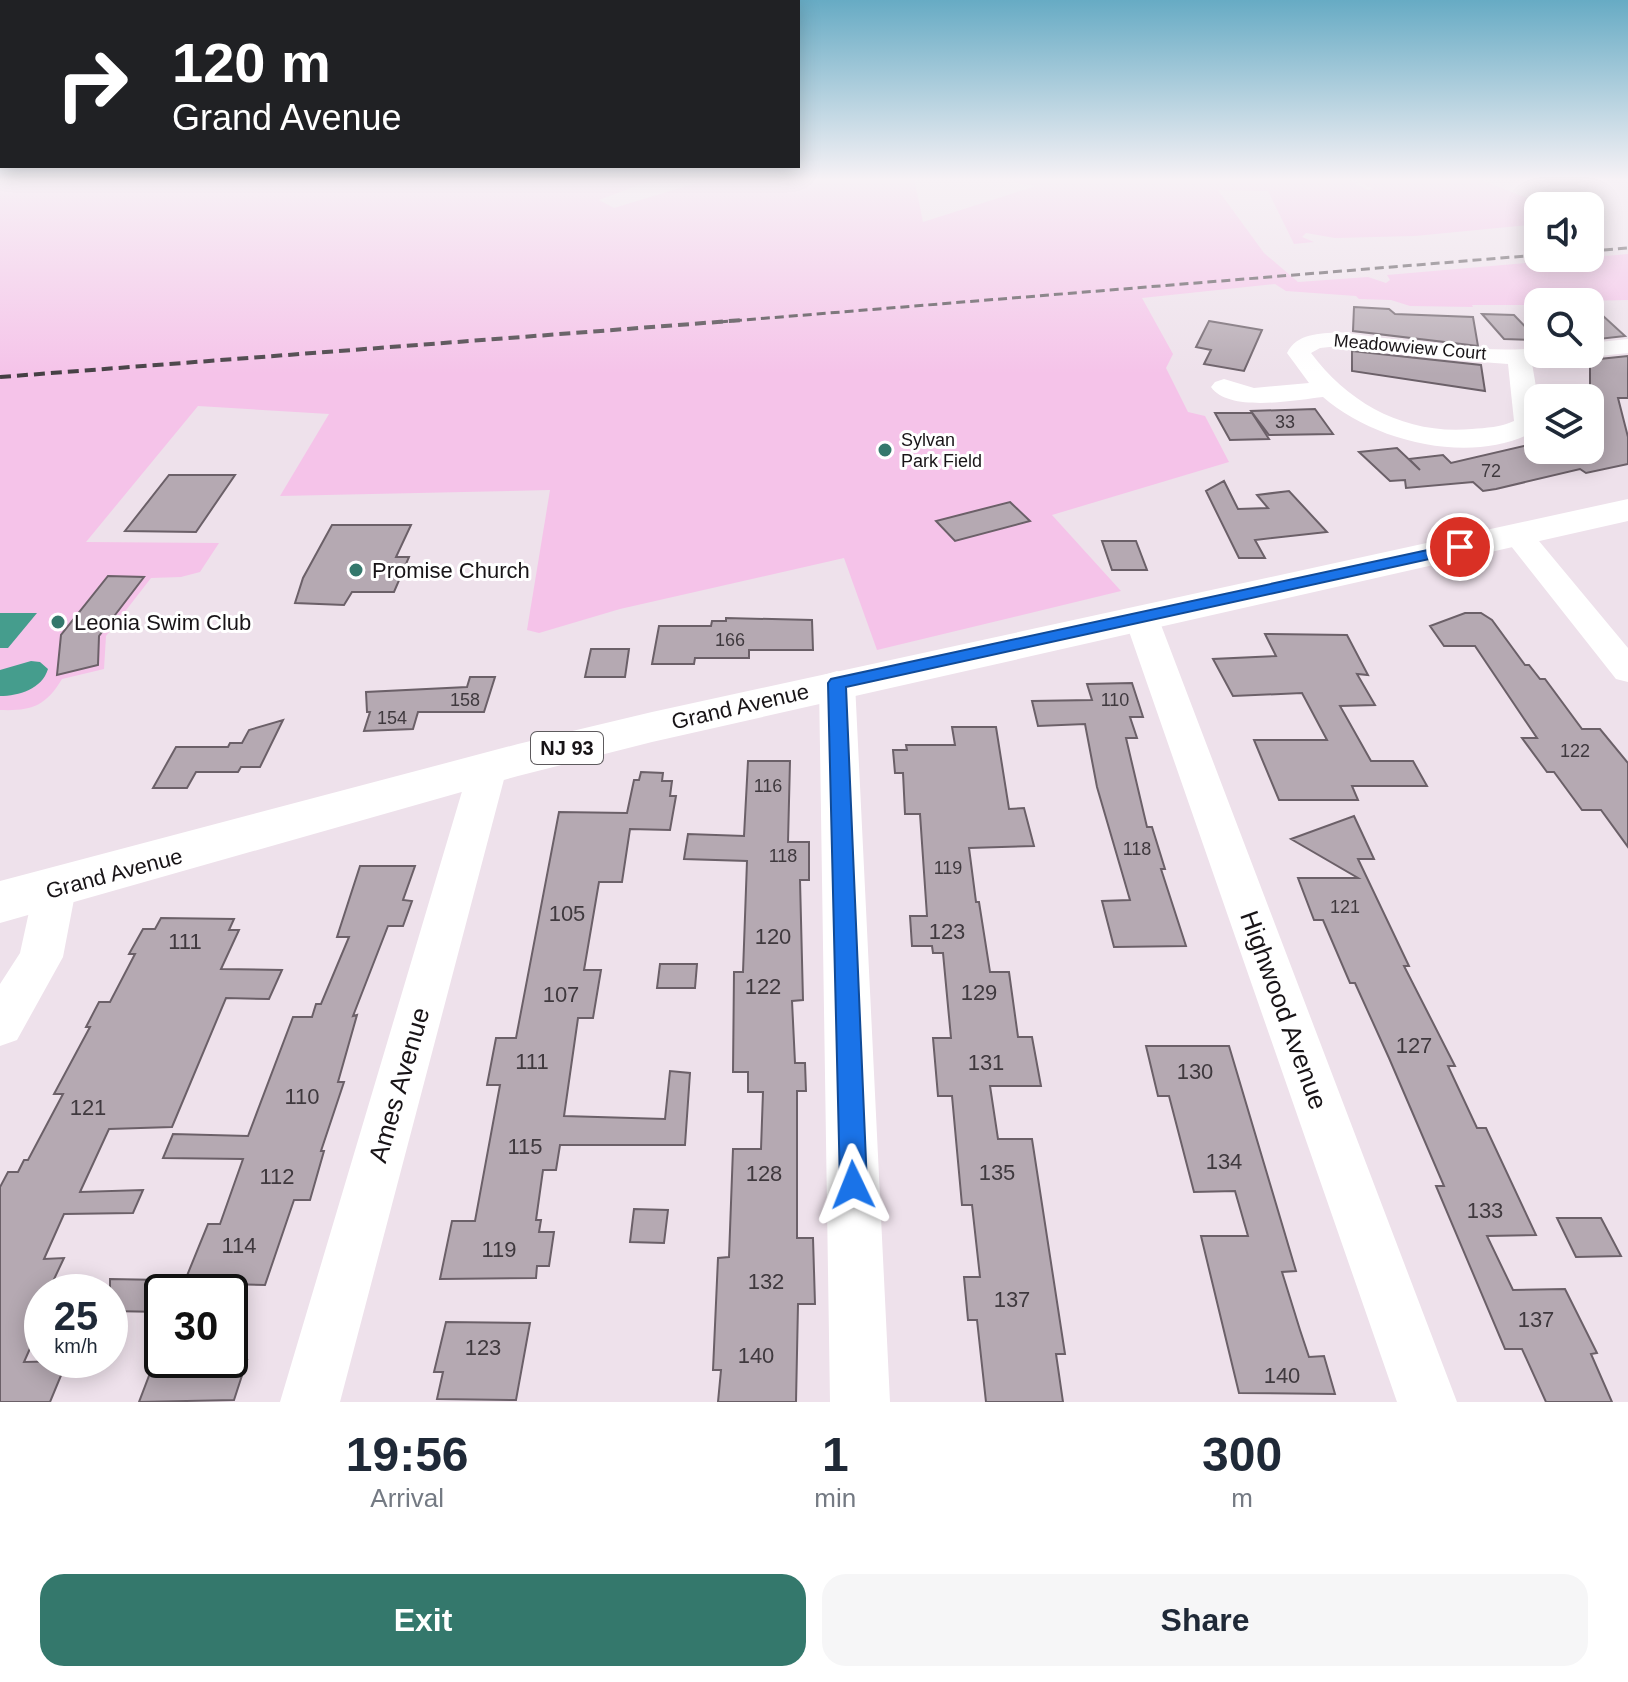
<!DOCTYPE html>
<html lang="en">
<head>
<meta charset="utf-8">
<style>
  body { margin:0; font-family:Arial,sans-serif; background:#f6f6f7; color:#1f2937; height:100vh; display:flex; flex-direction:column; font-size:30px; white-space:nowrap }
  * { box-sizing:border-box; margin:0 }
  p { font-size:26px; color:#747a83 }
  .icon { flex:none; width:44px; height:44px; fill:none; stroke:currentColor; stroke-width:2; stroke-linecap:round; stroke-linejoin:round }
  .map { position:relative; height:1402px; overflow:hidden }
  .details { display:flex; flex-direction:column; background:#fff; flex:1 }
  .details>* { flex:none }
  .top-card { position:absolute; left:0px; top:0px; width:800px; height:168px; box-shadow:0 4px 20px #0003; background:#202124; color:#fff; overflow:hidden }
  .fabs { position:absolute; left:1524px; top:192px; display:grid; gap:16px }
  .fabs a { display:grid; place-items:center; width:80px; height:80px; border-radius:16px; background:#fff; box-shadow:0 4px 20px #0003; font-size:40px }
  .speed { position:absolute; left:24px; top:1274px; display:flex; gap:16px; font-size:40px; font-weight:700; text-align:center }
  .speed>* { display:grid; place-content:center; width:104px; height:104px; border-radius:50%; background:#fff; box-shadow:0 4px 20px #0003; line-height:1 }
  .speed small { font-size:20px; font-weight:400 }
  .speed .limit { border:4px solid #111; border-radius:12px; background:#fff; color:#111 }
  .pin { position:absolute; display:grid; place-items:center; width:68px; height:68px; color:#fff; margin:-34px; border:4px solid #fff; border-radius:50%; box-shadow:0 2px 8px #0007 }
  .me { position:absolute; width:88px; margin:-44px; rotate:358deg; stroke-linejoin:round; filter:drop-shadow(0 0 6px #0008) }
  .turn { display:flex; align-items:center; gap:28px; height:168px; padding:0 40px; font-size:36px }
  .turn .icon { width:104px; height:104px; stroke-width:2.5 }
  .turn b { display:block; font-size:56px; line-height:68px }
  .eta { display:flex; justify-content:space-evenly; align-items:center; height:136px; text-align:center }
  .eta b { font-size:48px; font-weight:600; line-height:56px }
  .button { display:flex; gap:16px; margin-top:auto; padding:16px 40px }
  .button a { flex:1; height:92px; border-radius:24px; background:#34786c; color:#fff; font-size:32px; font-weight:600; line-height:92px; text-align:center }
  .button a+a { background:#f6f6f7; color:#1f2937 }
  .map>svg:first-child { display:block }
</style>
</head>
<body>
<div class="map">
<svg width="1628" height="1402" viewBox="0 0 1628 1402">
  <rect width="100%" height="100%" fill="#eee1eb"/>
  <path fill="#f5c3e9" d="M0,178H657L599,200L614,208L713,178H914L923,222L1036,186L1017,183L1012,178H1345L1368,190L1373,189L1351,178H1476L1547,206H1538V224L1415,236L1335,238L1306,233L1302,237L1314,242L1294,244L1268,191L1218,190L1264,253L1298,282L1368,277L1386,283L1390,280L1387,275L1628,254V300L1538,302V305H1472L1473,307L1410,306L1391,300L1359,299L1356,296L1286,291L1275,284L1142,298L1173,354L1166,368L1188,412L1205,416L1229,462L1052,515L1121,591L877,650L844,558L620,609L539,633L527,630L550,490L280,496L329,414L198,406L86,542L219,543L200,572L181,577L151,578L106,636L104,669L62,679C45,707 31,711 0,710Z"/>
  <path fill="#459d8d" d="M0,613H37L8,648H0Z
    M31,661L40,662L48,669C42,689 19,696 0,696V670Z"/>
  <path fill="#b5a9b2" stroke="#6b6068" stroke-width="2" d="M1590,304L1625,336L1590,340Z
    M1354,307L1389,309L1395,314L1473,317L1478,346L1353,331Z
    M1482,314L1514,315L1538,340L1504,339Z
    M1209,321L1262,330L1244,371L1204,364L1211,350L1196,347Z
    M1352,351L1481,365L1485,391L1352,371Z
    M1628,356V398H1618L1628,437V464L1586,473L1580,469L1496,489L1483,491L1473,482L1406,488L1405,480L1390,481L1359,452L1397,448L1420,470L1409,459L1443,455L1451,463L1537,443L1538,450H1590V360Z
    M1315,409L1333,434L1269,435L1251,411Z
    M1215,413H1252L1269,439L1230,440Z
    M169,475H235L196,532L125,531Z
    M1224,481L1238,509L1268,508L1257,495L1289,491L1327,532L1255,540L1265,558H1239L1206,491Z
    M1010,502L1030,521L955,541L936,521Z
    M332,525H411L396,557H409L394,592H352L344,605L295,603L303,578Z
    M1102,541H1136L1147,570H1112Z
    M108,576L144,577L99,636L98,665L57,675L61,635Z
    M1465,613H1481L1492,620L1525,665H1529L1540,679H1545L1582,729H1600L1628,763V847L1601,810H1582L1554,772H1547L1522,738H1537L1475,646H1444L1430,626Z
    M726,618L812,620L813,650H749V658H695L694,664H652L659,626H711L712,621H726Z
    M1265,634L1347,635L1368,675L1357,674L1375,705L1340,706L1371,761H1413L1427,786H1352L1358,800H1279L1254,740H1327L1302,693L1233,696L1213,659L1276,656Z
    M591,649H629L625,677H585Z
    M470,677H495L484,712H418L413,729L364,731L370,712H367L366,692L467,687Z
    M1132,683L1143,717H1130L1137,738H1126L1147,827H1152L1165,869H1161L1186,946L1114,947L1102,901L1130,900L1097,787L1085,724L1038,726L1032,701L1092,700L1087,684Z
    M283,720L260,767H241L238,772H196L187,788H153L176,747H228L230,743H242L249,730Z
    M952,727H996L1009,809L1024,808L1034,846L969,848L976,902H979L990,972H1009L1018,1037H1032L1041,1086H990L998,1139H1032L1065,1354H1056L1063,1402H986L977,1320H968L964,1277H980L972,1205H962L952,1096H938L933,1038H951L943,953H933L932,946H912L910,916H927L920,814H905L903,773H895L893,750H907L906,745H955Z
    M748,761H790L788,842H809V880H800L803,1000L792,1001L795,1063H805L806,1091H797V1238H813L815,1304H798L796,1402H718L721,1370H713L718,1258L729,1257L733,1149H761L763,1092H748V1072H733L734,972H743L747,861L684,859L688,834L744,836Z
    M641,772L663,773L662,781H672L670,796H676L670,830L630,829L622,882H599L584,970H601L593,1018H578L564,1116L665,1119L670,1071L690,1073L685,1145H560L556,1170H543L536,1220H541L539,1232H554L549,1266H537L536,1278L440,1279L452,1221H475L500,1085H487L496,1038H516L559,812L627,813L634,780H639Z
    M1354,816L1374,859H1358L1409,966H1404L1455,1066H1448L1477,1128H1486L1536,1235L1487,1236L1513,1290L1565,1289L1597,1353L1591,1354L1612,1402H1546L1522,1349H1505L1436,1186H1444L1389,1058L1355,983H1350L1323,920H1314L1298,878H1358L1291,839Z
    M360,866H415L403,900L412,901L403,926H388L353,1016L357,1015L338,1082H344L321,1151H324L310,1200H294L265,1285L184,1283L208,1224H220L243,1159L163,1158L173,1134L248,1136L293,1017H312L316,1004H321L349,937H337Z
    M161,918L234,919L229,930H239L221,969L282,970L269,999L226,998L172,1127L109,1129L80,1192L143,1190L133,1213L64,1214L44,1259L64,1258L48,1292H42V1306L33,1326H40L24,1362L67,1361L50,1402H0V1187L8,1172H18L24,1160H28L63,1094H54L90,1027H86L99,1002H110L135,954H129L143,929H155Z
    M660,964H697L695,988H657Z
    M1146,1046H1229L1296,1271L1282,1272L1300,1330L1309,1357L1324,1356L1335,1394L1239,1393L1201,1236H1248L1235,1191L1194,1192L1169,1096H1158Z
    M634,1209L668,1210L664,1243L630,1242Z
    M1557,1218H1601L1621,1256L1576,1257Z
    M110,1279L162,1280V1312L110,1311Z
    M446,1322L530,1323L516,1400L437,1399L443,1372H434Z
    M155,1360H247L234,1400L139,1402Z"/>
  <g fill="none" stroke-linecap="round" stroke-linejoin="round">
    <path fill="#fff" fill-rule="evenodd" d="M1339,332C1404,340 1473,354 1538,348V354H1560L1556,359L1532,363L1538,399L1535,431C1473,466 1374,442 1323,397C1296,400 1229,413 1211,387L1215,382L1224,379L1254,388L1309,383L1287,353C1297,333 1319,334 1339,332ZM1339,346L1441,359L1508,364L1514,421C1501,427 1486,428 1472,429C1406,435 1349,404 1311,353L1320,348Z
      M1628,339V353L1590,357L1581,354H1590V343Z
      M1518,526L1529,529L1628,648V682L1616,679L1507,541L1503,535L1507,529Z
      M1141,607L1153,610L1158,617L1457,1402H1397L1124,617L1129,610Z
      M837,671L850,675L855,683L890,1402H830L819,683L824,675Z
      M488,754L502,758L507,768L340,1402H280L469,768L474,758Z
      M55,872L70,877L76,889L63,957L17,1040L0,1046V984L20,953L34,889L40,877Z"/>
    <path fill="#fff" fill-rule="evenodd" d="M1628,499V521L652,742L518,776L0,923V881L518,744L652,712Z"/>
    <path stroke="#453f44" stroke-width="3" stroke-dasharray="9 5" stroke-linecap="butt" d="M1590,251L1628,248
      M719,322L1538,255"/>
    <path stroke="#453f44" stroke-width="4" stroke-dasharray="11 6" stroke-linecap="butt" d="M0,377L743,320"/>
  </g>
  <linearGradient id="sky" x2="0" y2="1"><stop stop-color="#67abc4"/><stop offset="0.48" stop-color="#f7f2f6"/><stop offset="1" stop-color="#f7f2f6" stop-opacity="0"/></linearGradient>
  <rect width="1628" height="374" fill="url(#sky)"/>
  <path fill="#1a73e8" stroke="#114b97" stroke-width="2" d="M1460,543L1466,544V551L846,687L867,1185L863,1194L853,1198L844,1194L840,1185L828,683L831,679Z"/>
  <g fill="#34786c" stroke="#fff" stroke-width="3">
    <circle cx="885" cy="450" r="8"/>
    <circle cx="356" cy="570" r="8"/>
    <circle cx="58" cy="622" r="8"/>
  </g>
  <g text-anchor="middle" stroke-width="6" stroke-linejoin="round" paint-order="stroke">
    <g font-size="18" fill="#181417" stroke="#fff">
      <text transform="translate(1410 347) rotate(5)" y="6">Meadowview Court</text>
    </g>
    <g font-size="18" fill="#3f393e">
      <text x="1285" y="428">33</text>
      <text x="1491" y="477">72</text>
      <text x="730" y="646">166</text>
      <text x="465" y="706">158</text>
      <text x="1115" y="706">110</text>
      <text x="392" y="724">154</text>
      <text x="1575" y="757">122</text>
      <text x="768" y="792">116</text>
      <text x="1137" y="855">118</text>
      <text x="783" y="862">118</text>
      <text x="948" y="874">119</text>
      <text x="1345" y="913">121</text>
    </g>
    <g font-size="18" fill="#181417" stroke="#fff" text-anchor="start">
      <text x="901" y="446">Sylvan<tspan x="901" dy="21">Park Field</tspan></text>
    </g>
    <rect fill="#fff" stroke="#5d5a5d" stroke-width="2" x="531" y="732" width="72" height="32" rx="6"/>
    <g font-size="20" font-weight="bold" fill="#181417">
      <text x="567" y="755">NJ 93</text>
    </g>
    <g font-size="22" fill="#181417" stroke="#fff" text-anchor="start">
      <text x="372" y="578">Promise Church</text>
      <text x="74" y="630">Leonia Swim Club</text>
    </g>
    <g font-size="22" fill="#181417" stroke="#fff">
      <text transform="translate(740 706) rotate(-13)" y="8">Grand Avenue</text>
      <text transform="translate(114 873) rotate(-15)" y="8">Grand Avenue</text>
    </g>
    <g font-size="22" fill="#3f393e">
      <text x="567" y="921">105</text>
      <text x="947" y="939">123</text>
      <text x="773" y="944">120</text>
      <text x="185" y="949">111</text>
      <text x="763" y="994">122</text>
      <text x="979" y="1000">129</text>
      <text x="561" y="1002">107</text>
      <text x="1414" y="1053">127</text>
      <text x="532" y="1069">111</text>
      <text x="986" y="1070">131</text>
      <text x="1195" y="1079">130</text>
      <text x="302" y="1104">110</text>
      <text x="88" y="1115">121</text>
      <text x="525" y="1154">115</text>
      <text x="1224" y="1169">134</text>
      <text x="997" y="1180">135</text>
      <text x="764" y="1181">128</text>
      <text x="277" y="1184">112</text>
      <text x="1485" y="1218">133</text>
      <text x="239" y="1253">114</text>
      <text x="499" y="1257">119</text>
      <text x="766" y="1289">132</text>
      <text x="1012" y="1307">137</text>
      <text x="1536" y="1327">137</text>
      <text x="483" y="1355">123</text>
      <text x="756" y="1363">140</text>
      <text x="1282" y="1383">140</text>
    </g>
    <g font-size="26" fill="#181417" stroke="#fff">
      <text transform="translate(1284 1010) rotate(70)" y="9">Highwood Avenue</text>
      <text transform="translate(399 1085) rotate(-74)" y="9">Ames Avenue</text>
    </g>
  </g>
</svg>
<div class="fabs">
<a><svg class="icon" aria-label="sound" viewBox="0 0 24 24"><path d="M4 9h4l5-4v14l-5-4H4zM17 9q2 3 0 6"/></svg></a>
<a><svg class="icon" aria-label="search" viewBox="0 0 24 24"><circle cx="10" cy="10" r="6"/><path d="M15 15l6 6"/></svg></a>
<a><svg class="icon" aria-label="layers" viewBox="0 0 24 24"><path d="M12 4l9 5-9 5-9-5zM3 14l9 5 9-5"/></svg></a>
</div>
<div class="speed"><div>25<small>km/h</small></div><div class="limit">30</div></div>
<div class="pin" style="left:1460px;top:547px;background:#d93025"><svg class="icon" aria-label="arrive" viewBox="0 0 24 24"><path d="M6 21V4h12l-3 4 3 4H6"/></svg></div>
<svg class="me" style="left:853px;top:1185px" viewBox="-20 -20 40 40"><path d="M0-17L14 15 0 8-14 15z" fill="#1a73e8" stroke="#fff" stroke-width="4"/></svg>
<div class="top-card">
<div class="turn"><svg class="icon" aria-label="right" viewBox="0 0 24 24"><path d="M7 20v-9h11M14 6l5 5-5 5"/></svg><div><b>120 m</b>Grand Avenue</div></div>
</div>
</div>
<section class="details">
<div class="eta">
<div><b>19:56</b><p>Arrival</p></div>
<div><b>1</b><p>min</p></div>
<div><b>300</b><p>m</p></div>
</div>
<div class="button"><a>Exit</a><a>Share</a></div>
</section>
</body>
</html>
